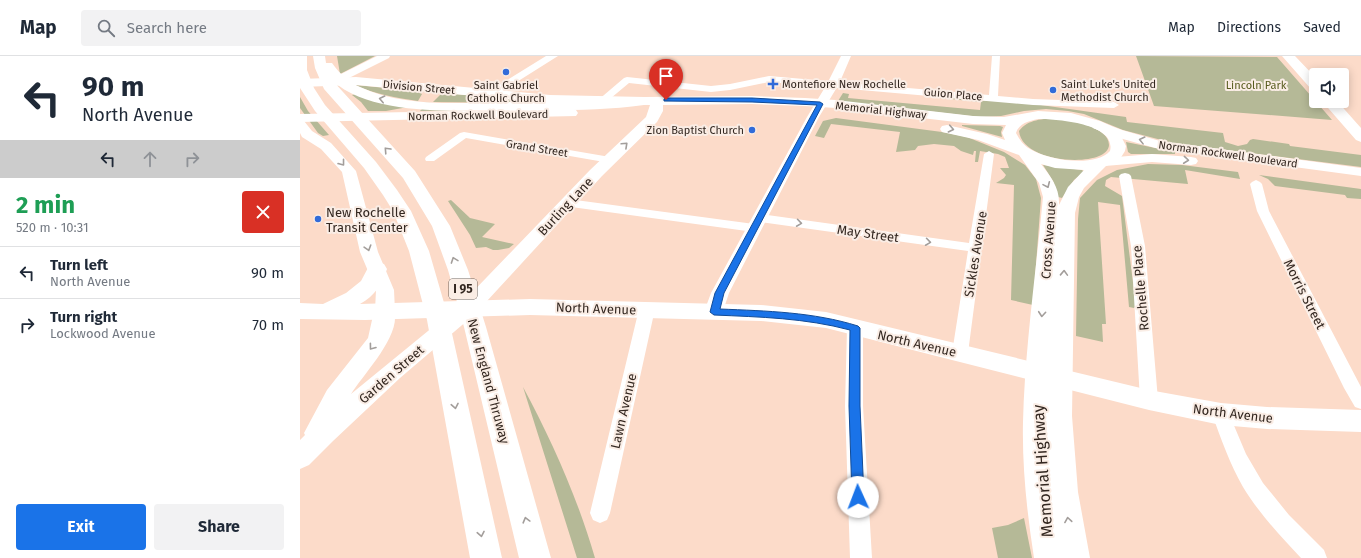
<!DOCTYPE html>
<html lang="en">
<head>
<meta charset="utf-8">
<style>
  body { margin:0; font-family:"Fira Sans",sans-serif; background:#f2f2f3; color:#1f2937; height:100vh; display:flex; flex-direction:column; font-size:15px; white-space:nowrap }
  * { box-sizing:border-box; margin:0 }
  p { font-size:13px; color:#747a83 }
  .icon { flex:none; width:22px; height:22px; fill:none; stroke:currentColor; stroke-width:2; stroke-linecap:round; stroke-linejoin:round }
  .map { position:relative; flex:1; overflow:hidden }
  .details { display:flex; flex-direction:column; background:#fff; width:300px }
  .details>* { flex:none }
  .hud { background:#fff; color:#1f2937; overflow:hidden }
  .buttons { position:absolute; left:1009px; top:12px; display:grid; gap:8px }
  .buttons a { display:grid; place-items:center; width:40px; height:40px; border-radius:4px; background:#fff; box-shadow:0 2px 10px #0003; font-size:20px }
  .pin { position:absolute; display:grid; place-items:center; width:34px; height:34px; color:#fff; margin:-41px -17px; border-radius:50% 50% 50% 0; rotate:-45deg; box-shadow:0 0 4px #0007 }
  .pin .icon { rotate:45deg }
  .me { position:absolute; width:44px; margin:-22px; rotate:358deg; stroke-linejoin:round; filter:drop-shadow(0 0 3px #0008) }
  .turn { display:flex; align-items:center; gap:14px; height:84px; padding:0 16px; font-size:18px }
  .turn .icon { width:52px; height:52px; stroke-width:2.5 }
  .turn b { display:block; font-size:28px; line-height:34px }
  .lanes { display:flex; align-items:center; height:38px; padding:0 16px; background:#0003; justify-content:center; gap:20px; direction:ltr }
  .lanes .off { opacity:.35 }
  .round { display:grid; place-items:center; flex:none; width:42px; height:42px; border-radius:4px; background:#f2f2f3 }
  .overview { display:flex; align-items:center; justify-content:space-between; height:68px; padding:0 16px }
  h1 { font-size:24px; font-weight:700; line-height:30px; color:#1e9e55 }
  .cta { display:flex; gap:8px; margin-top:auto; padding:8px 16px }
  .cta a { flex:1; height:46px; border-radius:4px; background:#1a73e8; color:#fff; font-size:16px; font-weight:700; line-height:46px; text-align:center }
  .cta a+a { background:#f2f2f3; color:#1f2937 }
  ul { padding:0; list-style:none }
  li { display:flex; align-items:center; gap:12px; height:52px; padding:0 16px; border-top:1px solid #e0e1e3 }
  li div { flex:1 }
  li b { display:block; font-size:15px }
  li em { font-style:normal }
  header { display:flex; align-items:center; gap:24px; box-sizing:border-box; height:56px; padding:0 20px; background:#fff; border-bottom:1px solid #e0e1e3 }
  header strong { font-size:19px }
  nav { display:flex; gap:22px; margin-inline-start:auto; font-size:14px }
  .search { width:280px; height:36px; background:#f2f2f3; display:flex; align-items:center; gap:10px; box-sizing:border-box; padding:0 14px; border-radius:4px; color:#747a83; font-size:15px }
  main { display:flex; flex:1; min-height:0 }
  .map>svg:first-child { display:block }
</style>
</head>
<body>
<header>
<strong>Map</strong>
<div class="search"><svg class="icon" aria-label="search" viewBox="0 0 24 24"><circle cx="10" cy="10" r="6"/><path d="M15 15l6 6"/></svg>Search here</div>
<nav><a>Map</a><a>Directions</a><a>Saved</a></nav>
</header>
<main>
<section class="details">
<div class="hud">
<div class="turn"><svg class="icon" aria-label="left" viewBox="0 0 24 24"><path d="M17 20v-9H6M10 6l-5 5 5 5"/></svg><div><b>90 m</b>North Avenue</div></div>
<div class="lanes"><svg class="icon" aria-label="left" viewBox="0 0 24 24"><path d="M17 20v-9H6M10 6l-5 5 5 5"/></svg><svg class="icon off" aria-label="ahead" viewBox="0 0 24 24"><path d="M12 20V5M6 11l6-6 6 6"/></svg><svg class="icon off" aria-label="right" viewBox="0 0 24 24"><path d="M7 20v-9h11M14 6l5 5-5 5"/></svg></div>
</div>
<div class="overview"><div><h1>2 min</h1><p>520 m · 10:31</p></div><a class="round" style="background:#d93025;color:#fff"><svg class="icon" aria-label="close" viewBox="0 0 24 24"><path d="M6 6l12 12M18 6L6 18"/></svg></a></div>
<ul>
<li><svg class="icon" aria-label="left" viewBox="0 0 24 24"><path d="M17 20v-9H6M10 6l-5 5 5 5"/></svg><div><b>Turn left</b><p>North Avenue</p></div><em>90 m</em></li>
<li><svg class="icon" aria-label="right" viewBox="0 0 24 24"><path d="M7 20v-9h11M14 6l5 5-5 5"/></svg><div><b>Turn right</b><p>Lockwood Avenue</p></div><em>70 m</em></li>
</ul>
<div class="cta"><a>Exit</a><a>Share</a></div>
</section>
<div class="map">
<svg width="1061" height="502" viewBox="0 0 1061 502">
  <rect width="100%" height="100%" fill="#fcdbc9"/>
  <path fill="#b5b997" d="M37,0H75L40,18Z
    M836,0L977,1L1032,64L854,50Z
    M55,29L117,35L122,38L118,45C96,42 75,38 55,29Z
    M145,37L246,47L133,46L141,38Z
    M543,37L549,38L548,42L680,54L681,46L639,42V41L688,45L699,43L826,61L827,66L923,77L925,86L938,90L947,88L950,84L953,83L989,88L990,90L1061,99V111L873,87L823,74L784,58L768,55L746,53L724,55L701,60L680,61L538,45Z
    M56,38L70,43L222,53L120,55L122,53L108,51L86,55H68L61,46L52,39Z
    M0,41L8,55L29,79L23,80L18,77L0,52Z
    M536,62L642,76L667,81L704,96L725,109L736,123L741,142L733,249L711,244L714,129L696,127L704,122L706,119L700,112H709L705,101L698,98L680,95L678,106H675L676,95H674L673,99L661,95L654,90L634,88L618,90L615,94L596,96L600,76L531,68L524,82L515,80L523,65Z
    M757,62C770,65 809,70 809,89C809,94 804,98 799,100C778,109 722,103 719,75C728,63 743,63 757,62Z
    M662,69L700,70L703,71L701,76L702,81L662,70Z
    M826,86L875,96V98H831L828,96Z
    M848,108L882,109L938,116L940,123L885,114L888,128L811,121L806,124L805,130L822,140L836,250L834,252L829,251L820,149L798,146L806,268H802L803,286L776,280L778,163L780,142L797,124L817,114Z
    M743,109L782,114L784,116L774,124L762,142L758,141L753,125Z
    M959,119L1061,133V143L1047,142L1045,139L975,130L968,123Z
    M151,144L170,162L195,168L182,181L214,188L209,192L198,194H193L186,191L176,192L170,179L148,145Z
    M223,331C252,385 278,443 295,502H277Z
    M724,462L732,502H698L692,472L708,469Z"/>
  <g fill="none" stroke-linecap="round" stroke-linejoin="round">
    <path fill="#fff" fill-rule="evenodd" d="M692,0H700L698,40L733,43L814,46L819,49L814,52L733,49L469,26L430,34L411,36L329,27L305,47L302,48L297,45L324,22L327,21L411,30L430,28L469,20L689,39Z
      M164,76L310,101L316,104L310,107L166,82L134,105H126L125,103L126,101L160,77Z
      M689,95L694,98L668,297L666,301L660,303L654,301L652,297L668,195L460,166L456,165L454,162L456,159L460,158L669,187L684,98Z
      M825,117L829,118L831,120L845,190L858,344L855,349L849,351L843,349L840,344L831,190L819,120L821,118Z
      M956,124L960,126L962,128L969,155L1061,331V353L1055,351L1044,332L957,155L950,128L952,126Z
      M268,143L454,168L459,169L460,172L459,175L454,176L264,150L262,147L264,144Z
      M347,248L352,249L355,253L310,457L307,464L300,467L293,464L290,457L339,253L342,249Z
      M555,266L561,268L563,272V350L572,502H550L545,350L547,272L549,268Z
      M921,351L927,353L946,398L963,427L989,459L1024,494L1027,502H1001C980,480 959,457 943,431C930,408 921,383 912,358L915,353Z"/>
    <path fill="#fff" fill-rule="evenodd" d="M77,0H90L89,2L39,27L35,28L29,25L31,23Z
      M246,0H258L196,39H188L186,37Z
      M541,0H551L539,28L519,61L429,237L421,261L414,263L407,261L404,256L411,237L507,61L527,28Z
      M0,64L4,65L12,75L31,87L56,115L78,196L94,234L95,255L92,260L85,262L78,260L75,255L76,234L60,196L42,116L21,93L2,81L0,77Z
      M798,65L822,74L860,85L1061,112V120L859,93L812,80L793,72L792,69L793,66Z
      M852,98L891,101L896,102L898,105L896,108L891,109L852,106L805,110L800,109L798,106L800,103L805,102Z"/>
    <path fill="#fff" fill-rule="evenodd" d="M56,21L250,39L344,41L452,40L505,42L536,44L673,60L704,61L738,55L771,57L800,65L811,70L819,76L826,90L825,95L820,103L806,110L784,132L779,141L775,157L772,360L778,436L790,502H734C727,457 722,411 723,366C725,291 736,216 743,141L739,127L719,99L678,84L642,76L640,73L642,70L647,69L687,78L705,84L702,77L706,69L673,68L536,52L505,50L452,48L363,49V55L357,66L302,120L175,258L100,322L33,385L9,409L0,413V384L5,379L4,377L27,334L68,282L74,255L78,250L85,248L92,250C107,274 63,318 51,338L161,248L290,114L346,61L350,49L250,47L56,29L0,31V23ZM738,63C755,63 817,67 810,95C795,112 747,104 730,93C723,89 720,84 716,77C719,67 729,65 738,63ZM741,108L755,112L784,114L768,131L759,149C760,132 751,121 741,108Z
      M271,53L276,54L278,57L276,60L0,66V58Z"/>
    <path fill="#fff" fill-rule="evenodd" d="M982,0H995L1016,22V34L1011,33Z
      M1022,45H1037L1061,72V86L1056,84Z
      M77,206L84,208L87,213C82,228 75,240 60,248L230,243L461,249L526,256L849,334L921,347L967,351L1061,354V376L967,373L921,369L849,354L526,272L461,265L230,259L65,264L0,263V247L23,248L46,237L61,225L70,208Z"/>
    <path fill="#fff" fill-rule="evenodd" d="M0,0H7V14L14,32L25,49L76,106L97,134L111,155L129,195L149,264L202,502H170L127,264L109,195L93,155L83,139L64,112L15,55L0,32Z
      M13,0H25L26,7H32C40,18 48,26 60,31C107,53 165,46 216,46C259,46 301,47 344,41L349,42L351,45L349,48L344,49C301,55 259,54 216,54C166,54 73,62 33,25L115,115L150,170L168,214L186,271L251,502H219L164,271L148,214L132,170L103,122L24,33L15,12Z"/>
  </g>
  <defs><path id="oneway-chevron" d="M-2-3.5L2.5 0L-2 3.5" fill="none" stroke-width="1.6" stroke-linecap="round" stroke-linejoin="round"/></defs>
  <g stroke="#a39e9b">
    <use href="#oneway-chevron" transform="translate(82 43) rotate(-167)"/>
    <use href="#oneway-chevron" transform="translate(651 73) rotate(12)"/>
    <use href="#oneway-chevron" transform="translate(842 84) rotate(-166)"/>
    <use href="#oneway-chevron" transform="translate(325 89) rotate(-43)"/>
    <use href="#oneway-chevron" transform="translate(87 94) rotate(-133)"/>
    <use href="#oneway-chevron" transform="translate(886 104) rotate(6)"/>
    <use href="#oneway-chevron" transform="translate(42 107) rotate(52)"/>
    <use href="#oneway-chevron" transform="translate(747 129) rotate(66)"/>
    <use href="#oneway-chevron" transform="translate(499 167) rotate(8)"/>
    <use href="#oneway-chevron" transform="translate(628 186) rotate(8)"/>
    <use href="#oneway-chevron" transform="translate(68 192) rotate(73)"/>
    <use href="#oneway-chevron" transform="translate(154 204) rotate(-110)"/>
    <use href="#oneway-chevron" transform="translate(764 217) rotate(-88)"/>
    <use href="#oneway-chevron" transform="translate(742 258) rotate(95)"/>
    <use href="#oneway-chevron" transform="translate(72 291) rotate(127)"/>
    <use href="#oneway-chevron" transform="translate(155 350) rotate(79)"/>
    <use href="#oneway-chevron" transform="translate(226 464) rotate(-105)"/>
    <use href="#oneway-chevron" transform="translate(768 464) rotate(-99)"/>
    <use href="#oneway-chevron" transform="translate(181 478) rotate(79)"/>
  </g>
  <path fill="#1a73e8" stroke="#114b97" d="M366,42H452L520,46L523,48L424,237L420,253C467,255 513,256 558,270L560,272V350L564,441L563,445L558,447L554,445L552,441L549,350L550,274C505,262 460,261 414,259L410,256L415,237L517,49L452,46L364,45V43Z"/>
  <g fill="#316bd9" stroke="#faede5" stroke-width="1.5">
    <circle cx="206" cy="16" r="4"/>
    <path d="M471 22h4v4h4v4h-4v4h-4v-4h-4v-4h4z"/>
    <circle cx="753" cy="34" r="4"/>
    <circle cx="452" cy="74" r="4"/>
    <circle cx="18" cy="163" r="4"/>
  </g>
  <g text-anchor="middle" stroke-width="4" stroke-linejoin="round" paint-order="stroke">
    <g font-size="11" fill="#332720" stroke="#faede5" text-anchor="start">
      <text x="482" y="32">Montefiore New Rochelle</text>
      <text x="761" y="32">Saint Luke's United<tspan x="761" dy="13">Methodist Church</tspan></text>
      <text x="206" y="33" text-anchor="middle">Saint Gabriel<tspan x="206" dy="13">Catholic Church</tspan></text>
      <text x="444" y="78" text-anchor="end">Zion Baptist Church</text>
    </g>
    <g font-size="11" fill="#585c1e" stroke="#faede5">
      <text x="956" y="33">Lincoln Park</text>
    </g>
    <g font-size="11" fill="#332720" stroke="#faede5">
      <text transform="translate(119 31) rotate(5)" y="4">Division Street</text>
      <text transform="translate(653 38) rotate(5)" y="4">Guion Place</text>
      <text transform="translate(581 54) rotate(6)" y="4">Memorial Highway</text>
      <text transform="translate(178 59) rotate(-1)" y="4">Norman Rockwell Boulevard</text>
      <text transform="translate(237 92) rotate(9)" y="4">Grand Street</text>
      <text transform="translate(928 98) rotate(8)" y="4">Norman Rockwell Boulevard</text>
    </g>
    <rect fill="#faede5" stroke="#6f625b" stroke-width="1" x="149" y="223" width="28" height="20" rx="3"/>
    <g font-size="12" font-weight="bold" fill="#332720">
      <text x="163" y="237">I 95</text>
    </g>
    <g font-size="13" fill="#332720" stroke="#faede5">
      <text transform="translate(265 150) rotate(-47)" y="5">Burling Lane</text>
      <text transform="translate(568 177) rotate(8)" y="5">May Street</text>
      <text transform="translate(748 184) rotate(-86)" y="5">Cross Avenue</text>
      <text transform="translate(675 198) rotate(-81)" y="5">Sickles Avenue</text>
      <text transform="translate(840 232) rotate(-95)" y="5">Rochelle Place</text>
      <text transform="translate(1005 238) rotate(63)" y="5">Morris Street</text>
      <text transform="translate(296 252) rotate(2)" y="5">North Avenue</text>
      <text transform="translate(617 287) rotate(13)" y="5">North Avenue</text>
      <text transform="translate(91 318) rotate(-41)" y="5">Garden Street</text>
      <text transform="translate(189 325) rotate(75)" y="5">New England Thruway</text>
      <text transform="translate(323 355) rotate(-77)" y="5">Lawn Avenue</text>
      <text transform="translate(933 357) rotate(7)" y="5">North Avenue</text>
    </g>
    <g font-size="13" fill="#332720" stroke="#faede5" text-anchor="start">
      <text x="26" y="161">New Rochelle<tspan x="26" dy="15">Transit Center</tspan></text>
    </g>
    <g font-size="16" fill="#332720" stroke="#faede5">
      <text transform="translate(742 415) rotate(-94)" y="6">Memorial Highway</text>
    </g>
  </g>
</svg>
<div class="buttons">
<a><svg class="icon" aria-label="sound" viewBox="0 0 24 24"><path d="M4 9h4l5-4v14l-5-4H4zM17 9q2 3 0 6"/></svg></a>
</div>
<div class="pin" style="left:366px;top:44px;background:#d93025"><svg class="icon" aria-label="arrive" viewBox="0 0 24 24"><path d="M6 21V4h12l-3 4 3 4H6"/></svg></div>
<svg class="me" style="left:558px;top:441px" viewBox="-20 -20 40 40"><circle r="19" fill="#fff"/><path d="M0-13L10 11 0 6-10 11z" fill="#1a73e8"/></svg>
</div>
</main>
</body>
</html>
